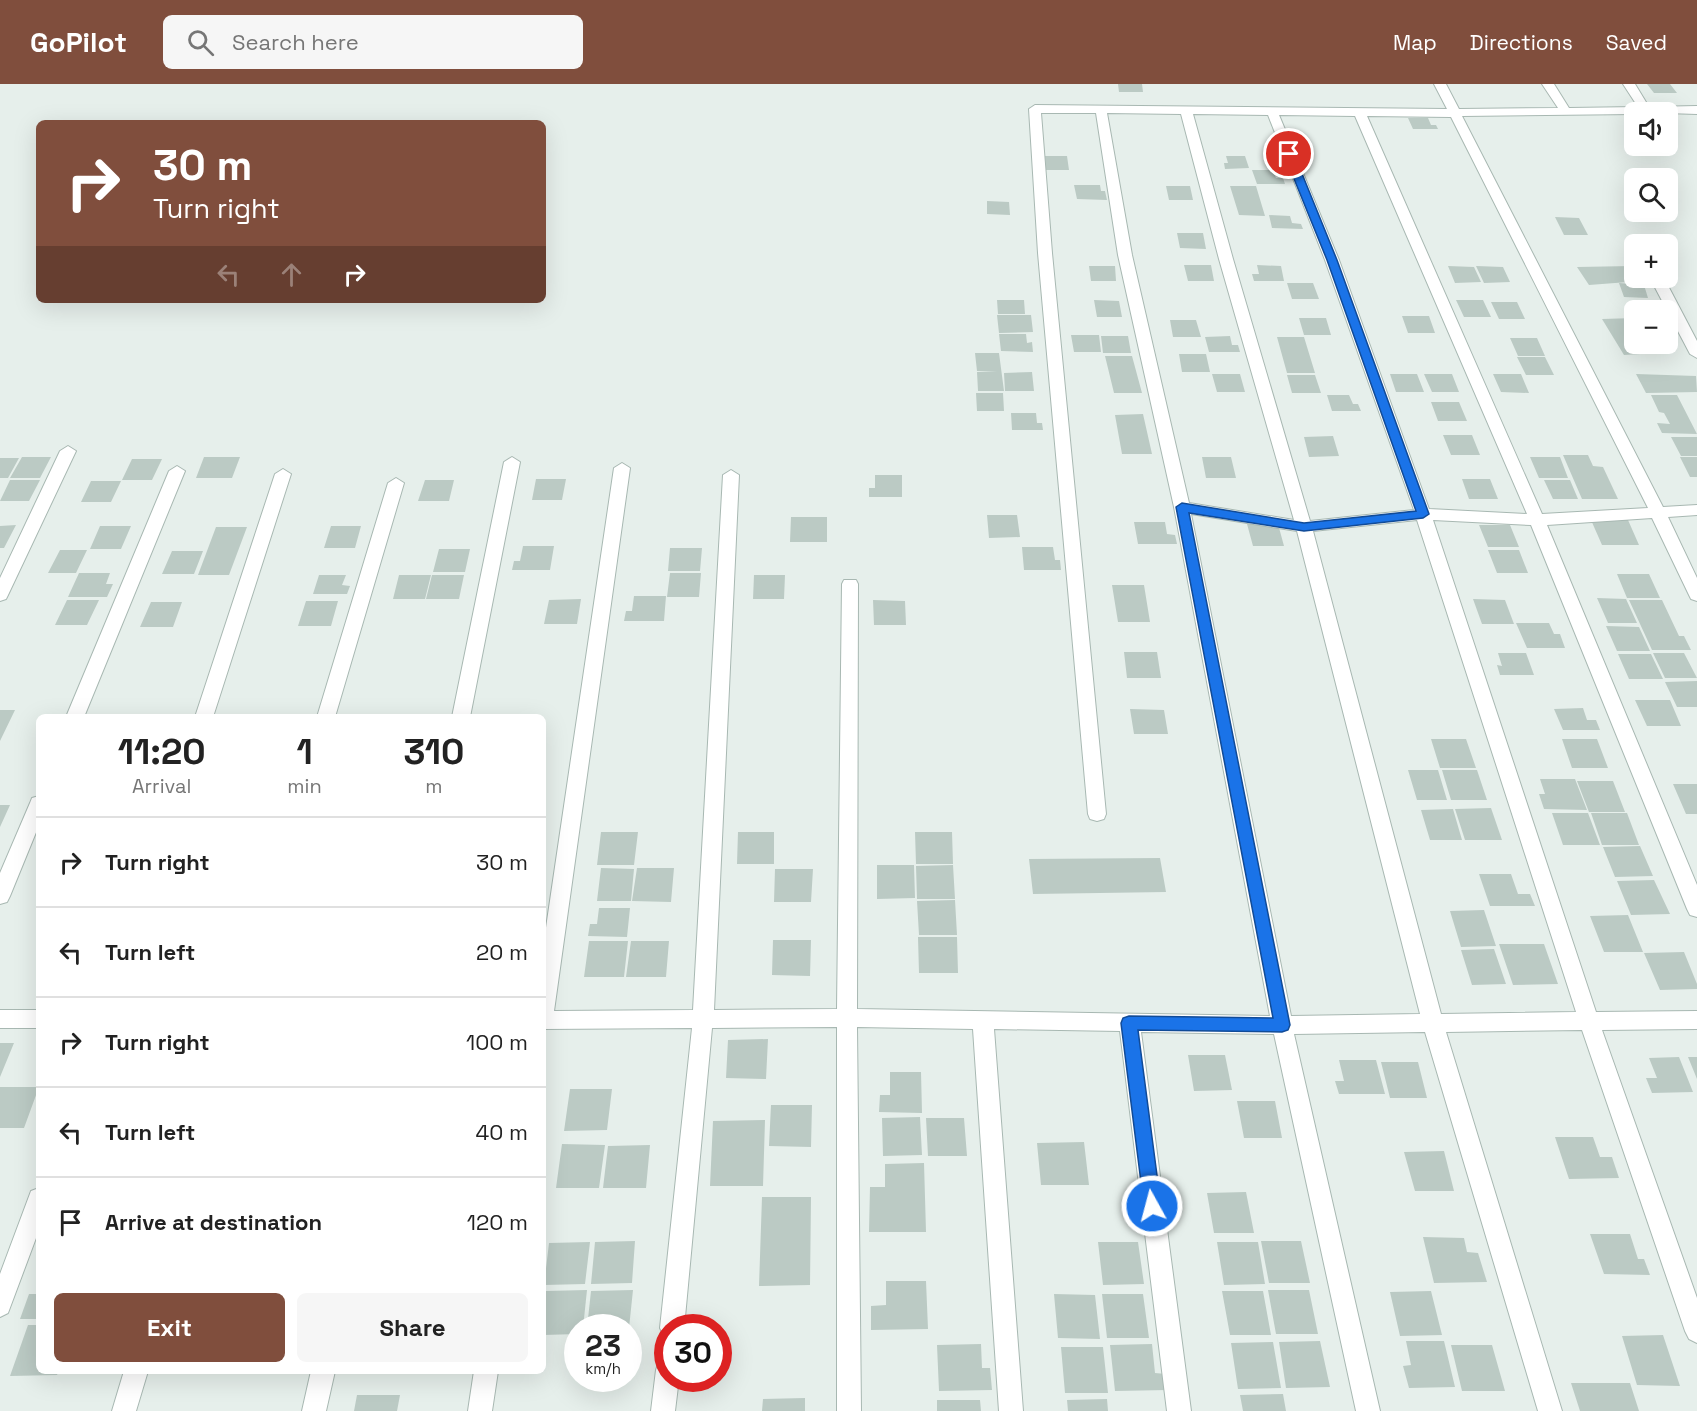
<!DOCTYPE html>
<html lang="en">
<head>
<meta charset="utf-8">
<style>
  body { margin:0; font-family:"Space Grotesk",sans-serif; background:#f6f6f6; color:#222; height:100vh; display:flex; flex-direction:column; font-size:22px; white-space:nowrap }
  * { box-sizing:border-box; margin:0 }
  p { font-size:20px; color:#767676 }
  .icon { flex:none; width:33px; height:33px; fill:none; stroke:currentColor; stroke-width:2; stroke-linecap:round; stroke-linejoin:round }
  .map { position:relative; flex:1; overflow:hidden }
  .sheet { position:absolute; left:36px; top:630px; width:510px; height:660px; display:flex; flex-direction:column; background:#fff; border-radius:9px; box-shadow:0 6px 24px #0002 }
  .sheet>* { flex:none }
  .top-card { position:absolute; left:36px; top:36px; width:510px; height:183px; border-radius:9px; box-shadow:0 6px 24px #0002; background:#804e3d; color:#fff; overflow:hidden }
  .tools { position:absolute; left:1624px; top:18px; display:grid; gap:12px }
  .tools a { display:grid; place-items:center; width:54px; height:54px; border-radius:9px; background:#fff; box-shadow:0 6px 24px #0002; font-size:30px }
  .speed { position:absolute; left:564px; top:1230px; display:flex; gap:12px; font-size:30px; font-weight:700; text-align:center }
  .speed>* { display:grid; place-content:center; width:78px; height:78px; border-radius:50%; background:#fff; box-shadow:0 6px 24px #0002; line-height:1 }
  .speed small { font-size:15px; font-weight:400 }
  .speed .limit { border:9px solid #d22; background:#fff; color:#111 }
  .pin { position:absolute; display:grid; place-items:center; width:51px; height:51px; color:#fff; margin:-26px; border:3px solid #fff; border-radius:50%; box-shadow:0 2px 6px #0007 }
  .me { position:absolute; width:66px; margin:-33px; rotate:353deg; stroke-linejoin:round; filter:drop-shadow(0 0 4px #0008) }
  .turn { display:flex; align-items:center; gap:21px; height:126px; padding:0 18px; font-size:27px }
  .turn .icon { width:78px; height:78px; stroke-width:2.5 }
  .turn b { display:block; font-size:42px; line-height:51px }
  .lanes { display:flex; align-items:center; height:57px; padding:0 18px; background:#0003; justify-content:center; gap:30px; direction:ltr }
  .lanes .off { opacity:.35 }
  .eta { display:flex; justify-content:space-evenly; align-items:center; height:102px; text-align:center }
  .eta b { font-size:36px; font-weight:700; line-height:42px }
  .action { display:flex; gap:12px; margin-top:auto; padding:12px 18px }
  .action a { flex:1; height:69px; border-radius:9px; background:#804e3d; color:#fff; font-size:24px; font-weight:700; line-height:69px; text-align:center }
  .action a+a { background:#f6f6f6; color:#222 }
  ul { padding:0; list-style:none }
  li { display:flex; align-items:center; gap:18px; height:90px; padding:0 18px; border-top:2px solid #e0e0e0 }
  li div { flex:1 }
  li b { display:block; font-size:22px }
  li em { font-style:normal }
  header { display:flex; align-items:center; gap:36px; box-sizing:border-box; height:84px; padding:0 30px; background:#804e3d; color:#fff }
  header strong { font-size:28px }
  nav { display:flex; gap:33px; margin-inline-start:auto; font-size:21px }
  .search { width:420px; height:54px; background:#f6f6f6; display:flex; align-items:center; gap:15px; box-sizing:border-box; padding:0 21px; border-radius:9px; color:#767676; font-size:22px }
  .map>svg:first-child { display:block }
</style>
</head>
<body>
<header>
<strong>GoPilot</strong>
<div class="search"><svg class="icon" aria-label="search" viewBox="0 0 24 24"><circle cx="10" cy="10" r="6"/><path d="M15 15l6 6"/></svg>Search here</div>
<nav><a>Map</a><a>Directions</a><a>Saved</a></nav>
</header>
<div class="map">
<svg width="1697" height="1327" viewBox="0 0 1697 1327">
  <rect width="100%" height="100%" fill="#e6efeb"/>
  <path fill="#bbcac4" d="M1118,0H1142L1143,8H1119Z
    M1647,0H1670L1677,9H1654Z
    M1408,34H1428L1431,41H1436L1438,45H1413Z
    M1045,72H1067L1069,86H1046Z
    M1226,72H1245L1249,84L1225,85L1224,79H1228Z
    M1252,86H1273L1276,94H1283L1285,100H1257Z
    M1074,101H1100L1101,107H1105L1107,116L1077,115Z
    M1166,102H1190L1193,116H1169Z
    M1230,102H1256L1265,132L1239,131Z
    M987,117L1009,118L1010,131L987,130Z
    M1269,131L1290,132L1292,139L1301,140L1303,145L1272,144Z
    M1555,133L1579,134L1588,151H1564Z
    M1177,149H1203L1206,165L1180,164Z
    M1184,181H1211L1214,197H1188Z
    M1257,181L1281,182L1284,197H1254L1252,190H1259Z
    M1089,182H1115L1116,197H1091Z
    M1448,182L1474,183L1481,198L1455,199Z
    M1476,182L1503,183L1510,198L1484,199Z
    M1632,182L1635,194H1639L1641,197L1589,201L1577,183Z
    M1287,199H1313L1319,215H1292Z
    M1619,199L1644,201L1648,214L1624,213Z
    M997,216H1024L1025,230H998Z
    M1094,216L1119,217L1122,233H1097Z
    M1456,216H1483L1491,233H1464Z
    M1491,218H1517L1525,235H1499Z
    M997,231H1031L1033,248L999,249Z
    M1402,232H1429L1435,249H1408Z
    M1299,234H1326L1331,251H1304Z
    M1635,234V260H1650L1656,269L1624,271L1602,235Z
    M1170,236H1196L1201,253H1173Z
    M999,250H1026L1027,259L1032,258L1033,268L1001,267Z
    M1071,251H1099L1101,268H1074Z
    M1101,252H1128L1131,269H1103Z
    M1230,252L1232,261H1238L1240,268H1209L1205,253Z
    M1277,253H1304L1315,289H1287Z
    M1510,254H1537L1545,272H1518Z
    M975,269H999L1004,307H978L977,288L997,287H977Z
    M1179,270H1206L1210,288H1182Z
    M1105,272H1132L1142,309H1114Z
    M1517,273H1545L1554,291H1526Z
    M1032,288L1034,307H1005L1004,289Z
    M1212,290H1240L1245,308H1217Z
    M1390,290H1417L1424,308H1396Z
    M1424,290H1452L1459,308H1432Z
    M1493,290H1521L1529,309L1501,308Z
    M1636,290L1696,292L1697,308L1646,309Z
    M1287,291H1315L1321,309H1292Z
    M976,309H1003L1004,327H977Z
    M1327,311H1349L1353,320H1358L1361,327H1332Z
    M1651,311H1677L1697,350L1662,349L1657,339L1670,340L1664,329L1659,328Z
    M1431,318H1459L1467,337H1438Z
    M1011,329H1036L1037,339H1042L1043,346H1012Z
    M1143,330L1152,370H1122L1115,331Z
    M1443,351H1472L1480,371H1451Z
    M1333,352L1339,372L1309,373L1304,353Z
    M1671,353H1697V372H1681Z
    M1563,371H1588L1593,382L1603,383L1618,415H1582Z
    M22,373H51L40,394H10Z
    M204,373H240L232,394H196Z
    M1202,373H1231L1236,394H1206Z
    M1530,373H1560L1568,394H1539Z
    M1680,373H1697V393H1690Z
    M0,374H19L8,394H0Z
    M132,375H162L152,396H122Z
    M875,391H902V413H869V404H875Z
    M536,395H566L562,416H532Z
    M1462,395H1490L1498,415H1469Z
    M10,396H40L29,417H0Z
    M425,396H454L449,417H418Z
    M1544,396H1570L1578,415H1553Z
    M91,397H121L111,418H81Z
    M987,431H1017L1020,453L989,454Z
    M791,433H827V458H790Z
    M1591,436H1628L1639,461H1602Z
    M1134,438H1165L1167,450L1175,451L1177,460H1138Z
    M1247,440H1278L1284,462H1253Z
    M16,441L4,464H0V442Z
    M1479,441H1510L1519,463H1488Z
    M100,442H131L121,465H90Z
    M331,442H361L355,464H324Z
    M216,443H247L229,491H198Z
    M523,462H554L550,486H512L514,477H520Z
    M1022,463H1053L1055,476H1060L1061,486H1024Z
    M670,464H702L700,487H668Z
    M439,465H470L465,488H433Z
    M60,466H87L76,489H48Z
    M1488,466H1519L1528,489H1497Z
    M172,467H203L194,490H162Z
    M79,489H110L106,500H113L107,513H68Z
    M670,489H701L699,513H667Z
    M1617,490H1649L1660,514H1627Z
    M319,491H346L342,501L350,502L347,510H313Z
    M399,491H431L425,515H393Z
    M432,491H464L459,515H426Z
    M754,491H785L784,515H753Z
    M1112,501H1144L1150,538H1118Z
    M634,512H666L664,537H624L626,527H632Z
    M1597,514L1626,515L1637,539H1608Z
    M581,515L577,540H544L549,516Z
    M1473,515L1505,516L1514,540H1482Z
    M67,516H99L87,541H55Z
    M873,516L905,517L906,541H874Z
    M1629,516H1662L1679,552H1684L1691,566H1652Z
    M306,517H338L331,542H298Z
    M151,518H182L173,543H140Z
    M1516,539H1549L1554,550H1560L1565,564H1527Z
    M1606,542L1639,543L1650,567H1617Z
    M1124,568H1157L1161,594H1127Z
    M1498,569H1526L1534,591H1500L1497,581L1502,582Z
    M1653,569H1684L1697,594H1665Z
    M1618,570H1651L1663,595H1629Z
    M1697,597V623H1677L1665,598Z
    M1635,616H1670L1681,642H1647Z
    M1583,624L1587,636H1596L1600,646H1563L1554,625Z
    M1130,625L1164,626L1168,650H1134Z
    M0,626H15L0,657Z
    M1431,655H1466L1476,684H1440Z
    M1562,655H1597L1608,684H1572Z
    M1408,686H1438L1447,716H1417Z
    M1442,686H1477L1487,716H1451Z
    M1540,695H1575L1587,726L1544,725L1539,710H1545Z
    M1577,697H1613L1625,728H1589Z
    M1673,700H1697V730H1686Z
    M0,721H10L0,743Z
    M1491,724L1502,756H1465L1455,725Z
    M1453,725L1462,756H1430L1421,726Z
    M1552,729H1588L1600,761H1563Z
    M1591,729H1627L1639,761H1602Z
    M601,748H638L634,781H597Z
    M738,748H774V780H737Z
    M915,748H952L953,780H916Z
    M1640,762L1653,792L1615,793L1603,763Z
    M1160,774L1166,808L1033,810L1029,775Z
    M877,781H914L915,814L877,815Z
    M953,781L955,815H917L916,782Z
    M601,784L634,785L631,817H597Z
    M637,784H674L671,818L632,817Z
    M775,785H813L811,818H774Z
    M1479,790H1511L1518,810H1530L1535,822H1490Z
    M1654,796L1670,830L1631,831L1617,797Z
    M955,816L957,851H919L917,817Z
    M599,824H630L627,853L588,852L590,840H597Z
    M1484,826L1496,862L1461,863L1450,827Z
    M1628,831L1643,868H1604L1590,832Z
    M918,853H957L958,889H919Z
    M773,856H811L810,892L772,891Z
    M589,857H628L624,893H584Z
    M631,857H669L666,893H626Z
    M1499,860H1544L1558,900L1513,901Z
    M1494,865L1506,900L1472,901L1461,866Z
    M1684,868L1697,900V905L1660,906L1644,869Z
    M768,955L766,995L726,994L728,956Z
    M0,959H14L0,993Z
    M1188,971H1225L1232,1006L1194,1007Z
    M1679,973L1693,1008L1652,1009L1646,994H1657L1649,974Z
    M1688,973H1697V995Z
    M1339,976H1376L1385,1010H1339L1335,997H1344Z
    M1381,978H1418L1427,1014H1390Z
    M890,988H921L922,1029L879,1028L880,1011H890Z
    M0,1003H39L24,1044H0Z
    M570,1005H612L607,1046L564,1047Z
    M1237,1017H1275L1282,1054H1244Z
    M771,1021H812L811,1063L769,1062Z
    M920,1033L922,1071L883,1072L882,1034Z
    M926,1034H964L967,1072H928Z
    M765,1036L763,1102H710L713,1037Z
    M1555,1053H1593L1600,1073H1612L1619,1094L1569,1095Z
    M1084,1058L1089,1101H1041L1037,1059Z
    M562,1060L605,1061L599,1104H556Z
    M650,1061L646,1104H603L608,1062Z
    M1444,1067L1454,1107H1415L1404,1068Z
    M924,1079L926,1148H869L870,1103H885V1080Z
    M1246,1108L1254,1149H1214L1207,1109Z
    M762,1113H811L810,1201L759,1202Z
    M1590,1150H1630L1638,1175H1644L1650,1191L1604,1190Z
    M1423,1153L1464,1154L1467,1168L1478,1169L1487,1198L1434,1199Z
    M635,1157L632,1199L591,1200L595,1158Z
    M1261,1157H1301L1310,1199H1269Z
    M590,1158L585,1200L544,1201L549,1159Z
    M1098,1158H1138L1144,1200L1103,1201Z
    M1217,1158H1258L1265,1200L1224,1201Z
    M886,1197H926L928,1245L871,1246V1222L886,1221Z
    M587,1206L583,1244H578V1250L543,1251L546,1207Z
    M633,1206L629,1244H587L591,1207Z
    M1268,1206H1309L1318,1250H1276Z
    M1222,1207H1263L1271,1251H1230Z
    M1431,1207L1442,1251L1400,1252L1390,1208Z
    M29,1210H39V1235H20Z
    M1054,1210L1095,1211L1100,1255L1058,1254Z
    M1102,1210H1143L1149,1254H1107Z
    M28,1241H39V1287H59L57,1291L10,1292Z
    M1663,1251L1680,1302L1637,1301L1622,1252Z
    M1320,1257L1330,1303L1286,1304L1279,1258Z
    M1406,1257H1444L1455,1303L1409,1304L1403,1282L1411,1281Z
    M1273,1258L1281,1304L1238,1305L1231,1259Z
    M981,1260L982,1284H990L992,1306L939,1307L937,1261Z
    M1152,1260L1155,1289L1166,1290L1168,1306L1115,1307L1110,1261Z
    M1451,1261H1492L1505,1307H1462Z
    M1061,1263H1103L1108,1309H1065Z
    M1571,1299H1630L1639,1327H1580Z
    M1283,1310L1286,1327H1243L1240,1311Z
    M357,1311H400L397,1327H354Z
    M805,1314V1327H762L763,1315Z
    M1107,1315L1108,1327H1068L1067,1316Z
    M937,1316H980L981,1327H937Z"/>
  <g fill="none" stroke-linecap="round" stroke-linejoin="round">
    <defs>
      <path id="minor" d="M1434,0H1446L1459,25L1558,24L1542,0H1554L1569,24L1638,23L1623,0H1635L1649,23L1697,22V30L1635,28V30L1462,32L1663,423L1697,421V431L1668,433L1697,494V517L1691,515L1689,511L1652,434L1547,441L1697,801V833L1690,831L1687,825L1531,441L1433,436L1596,928L1697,927V945L1602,946L1697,1214V1259L1689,1255L1685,1247L1582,946L1446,948L1562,1327H1538L1425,948L1294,950L1380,1327H1356L1274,950L1141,948L1191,1327H1167L1120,947L994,945L1023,1327H999L973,945L857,943L861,1327H837V943L712,944L684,1244H668V1254L664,1252L660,1244L692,944L543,945V864L614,384L622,379L630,384L554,927L693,926L723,391L731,386L739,391L714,926L837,925L842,500L844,496H856L858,500L857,925L1270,932L1174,423L1118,171L1096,29H1041L1052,169L1106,730L1104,735L1097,737L1090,735L1088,730L1038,169L1029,25L1035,21L1447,25ZM1107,29L1181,30L1219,175L1294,436L1189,419L1132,171ZM1193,30L1268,31L1325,176L1414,426L1310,437L1233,175ZM1279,31L1355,32L1527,430L1429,425L1339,176ZM1367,32L1451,33L1648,424L1542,430ZM1191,430L1297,447L1420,930L1291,932ZM1417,436L1576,928L1441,930L1313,447Z
        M1650,194H1664L1697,257V274L1690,270Z
        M68,362L76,367L8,511L6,515L0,517V494L60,367Z
        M512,373L520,378L470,633H452L504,378Z
        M177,382L185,387L84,633H66L169,387Z
        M283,385L291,390L213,633H195L275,390Z
        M396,394L404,399L335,633H317L388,399Z
        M39,712V741L10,812L7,818L0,820V789L30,719L32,714Z
        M0,926H39V944H0Z
        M39,1104V1146L8,1229L0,1233V1190L31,1107Z
        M668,1274V1294H679L675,1327H651L656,1286L659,1277Z
        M124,1287H148L136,1327H112Z
        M311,1287H335L326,1327H302Z
        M474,1287H498L492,1327H468Z"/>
    </defs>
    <use href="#minor" stroke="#a8b8b2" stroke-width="2"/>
    <use href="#minor" fill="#fff" fill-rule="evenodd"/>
  </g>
  <path fill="#1a73e8" stroke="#114b97" stroke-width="1.5" d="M1289,67L1294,70L1337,176L1429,430L1423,434L1304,447L1189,429L1290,941L1288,946L1282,948L1138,946L1161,1122L1158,1127L1152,1130L1146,1127L1144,1122L1121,939L1123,934L1129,932L1273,934L1176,423L1182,419L1304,439L1416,427L1327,176L1284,70Z"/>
</svg>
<div class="tools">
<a><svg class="icon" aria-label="sound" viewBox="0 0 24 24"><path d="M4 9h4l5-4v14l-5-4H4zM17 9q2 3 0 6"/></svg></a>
<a><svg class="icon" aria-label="search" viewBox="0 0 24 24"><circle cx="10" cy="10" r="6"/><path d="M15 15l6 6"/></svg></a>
<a>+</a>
<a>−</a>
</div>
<div class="speed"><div>23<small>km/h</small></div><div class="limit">30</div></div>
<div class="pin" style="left:1289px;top:70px;background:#d93025"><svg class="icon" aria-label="arrive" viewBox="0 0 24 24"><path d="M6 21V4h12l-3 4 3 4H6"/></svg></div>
<svg class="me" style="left:1152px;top:1122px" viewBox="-20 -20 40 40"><circle r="17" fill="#1a73e8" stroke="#fff" stroke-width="3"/><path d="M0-11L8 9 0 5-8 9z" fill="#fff"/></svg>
<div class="top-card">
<div class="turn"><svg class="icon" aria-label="right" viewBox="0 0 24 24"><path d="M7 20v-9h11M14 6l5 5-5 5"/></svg><div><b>30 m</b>Turn right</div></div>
<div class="lanes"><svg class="icon off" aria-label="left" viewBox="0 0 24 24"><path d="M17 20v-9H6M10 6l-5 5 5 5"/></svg><svg class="icon off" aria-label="ahead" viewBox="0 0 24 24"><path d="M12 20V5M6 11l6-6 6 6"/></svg><svg class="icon" aria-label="right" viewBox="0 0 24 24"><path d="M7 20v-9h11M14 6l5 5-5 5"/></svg></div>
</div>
<section class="sheet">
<div class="eta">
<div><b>11:20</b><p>Arrival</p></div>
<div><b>1</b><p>min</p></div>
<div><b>310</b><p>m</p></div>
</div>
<ul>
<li><svg class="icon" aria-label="right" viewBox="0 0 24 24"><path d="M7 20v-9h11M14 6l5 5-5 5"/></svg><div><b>Turn right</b></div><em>30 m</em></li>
<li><svg class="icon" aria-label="left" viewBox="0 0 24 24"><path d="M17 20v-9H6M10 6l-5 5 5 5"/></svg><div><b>Turn left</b></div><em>20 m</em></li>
<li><svg class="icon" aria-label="right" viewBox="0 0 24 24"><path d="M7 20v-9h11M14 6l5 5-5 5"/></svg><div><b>Turn right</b></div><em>100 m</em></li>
<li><svg class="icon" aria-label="left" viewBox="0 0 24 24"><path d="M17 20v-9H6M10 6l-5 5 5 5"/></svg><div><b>Turn left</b></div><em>40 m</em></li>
<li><svg class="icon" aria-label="arrive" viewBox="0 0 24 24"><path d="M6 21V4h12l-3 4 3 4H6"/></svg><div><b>Arrive at destination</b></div><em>120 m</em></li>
</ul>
<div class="action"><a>Exit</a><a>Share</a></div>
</section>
</div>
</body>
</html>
